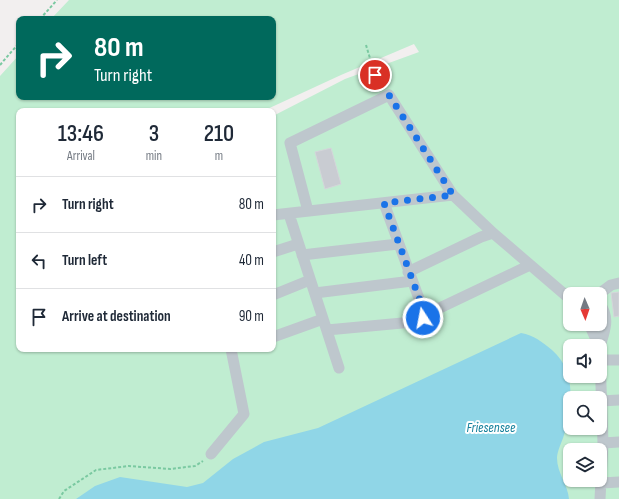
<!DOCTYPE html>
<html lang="en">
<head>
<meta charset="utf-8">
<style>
  body { margin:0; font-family:"Sofia Sans Condensed",sans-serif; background:#f6f6f7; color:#1f2937; height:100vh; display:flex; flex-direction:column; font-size:15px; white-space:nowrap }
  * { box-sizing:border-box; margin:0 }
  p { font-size:13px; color:#747a83 }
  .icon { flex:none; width:22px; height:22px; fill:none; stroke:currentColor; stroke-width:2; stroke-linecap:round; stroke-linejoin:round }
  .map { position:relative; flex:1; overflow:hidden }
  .side { position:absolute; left:16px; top:108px; width:260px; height:244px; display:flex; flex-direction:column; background:#fff; border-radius:8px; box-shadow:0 1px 3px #0004 }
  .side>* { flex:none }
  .top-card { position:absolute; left:16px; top:16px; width:260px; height:84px; border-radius:8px; box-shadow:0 1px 3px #0004; background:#00695c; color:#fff; overflow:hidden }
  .needle { width:26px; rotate:178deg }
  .buttons { position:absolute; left:563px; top:287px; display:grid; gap:8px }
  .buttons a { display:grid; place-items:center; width:44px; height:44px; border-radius:8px; background:#fff; box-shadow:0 1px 3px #0004; font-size:20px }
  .pin { position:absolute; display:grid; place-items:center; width:34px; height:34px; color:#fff; margin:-17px; border:2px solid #fff; border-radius:50%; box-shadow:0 1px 4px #0007 }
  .me { position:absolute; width:44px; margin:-22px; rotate:349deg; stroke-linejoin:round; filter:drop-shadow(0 0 3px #0008) }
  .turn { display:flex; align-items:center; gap:14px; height:84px; padding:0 12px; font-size:18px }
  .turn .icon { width:52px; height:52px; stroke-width:2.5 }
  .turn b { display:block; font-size:28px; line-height:34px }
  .eta { display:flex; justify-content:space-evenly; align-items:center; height:68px; text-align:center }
  .eta b { font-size:24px; font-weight:600; line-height:28px }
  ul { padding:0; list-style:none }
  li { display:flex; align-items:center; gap:12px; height:56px; padding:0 12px; border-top:1px solid #e0e1e3 }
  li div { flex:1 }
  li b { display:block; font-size:15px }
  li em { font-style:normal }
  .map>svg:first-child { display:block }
</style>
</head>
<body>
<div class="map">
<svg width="619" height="499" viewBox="0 0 619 499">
  <rect width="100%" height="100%" fill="#f2efef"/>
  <path fill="#c0edd1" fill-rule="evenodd" d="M69,0H619V499H0V76L19,55V97H273V19H51ZM414,44L419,52L345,79L273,116V349H19V111H263L341,75ZM570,294H600V324H570ZM570,346H600V376H570ZM570,398H600V428H570ZM570,450H600V480H570Z"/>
  <path fill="#90d6e7" d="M521,333C534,335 542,342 552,350C577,372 572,405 564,435C562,442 557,451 557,458C557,473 568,485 569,499H76L95,486L120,477L187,487L203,483L233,459L264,442L318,428Z"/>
  <path fill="#c9ccd2" stroke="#d4d6da" d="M331,148L341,184L325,189L315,152Z
    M619,292V316L614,317L611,293Z"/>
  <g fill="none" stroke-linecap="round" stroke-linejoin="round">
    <path stroke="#7ac9a1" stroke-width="2" stroke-dasharray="3 2" stroke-linecap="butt" d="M40,19L57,0
      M366,45L375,75L384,87
      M0,65L19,43
      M59,499L64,491L96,470L129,466L170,469L195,466L203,461"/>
    <path stroke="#bec7cd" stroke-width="11" d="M308,211L290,143L389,95L453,195L493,233L570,299
      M289,214L339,368
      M273,215L453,195
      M273,252L298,244
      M302,255L398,244
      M408,272L481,237L493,233
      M315,293L412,281
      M599,294L611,285L619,283
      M273,295L310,280
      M425,315L530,265
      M589,324L599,346
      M327,330L413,322L423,319L425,315L384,203
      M273,337L323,319
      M600,346C605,331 610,317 600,304
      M600,357L603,443L600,499
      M600,360H619
      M601,401L619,400
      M603,443L619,442
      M211,454L244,414L231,349
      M602,483L619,482"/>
  </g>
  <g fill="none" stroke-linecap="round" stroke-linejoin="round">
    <path stroke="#1a73e8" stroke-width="7" stroke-dasharray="0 12.6" d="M375,75L389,95L453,195L384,203L425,314L423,318"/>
  </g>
  <g text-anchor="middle" stroke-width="4" stroke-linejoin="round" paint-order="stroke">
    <g font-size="14" font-style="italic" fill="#15809b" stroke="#fff">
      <text x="491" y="432">Friesensee</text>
    </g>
  </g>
</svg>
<div class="buttons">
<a><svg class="needle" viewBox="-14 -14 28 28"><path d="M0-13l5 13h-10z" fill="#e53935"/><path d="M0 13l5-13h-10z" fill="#747a83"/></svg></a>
<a><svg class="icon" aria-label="sound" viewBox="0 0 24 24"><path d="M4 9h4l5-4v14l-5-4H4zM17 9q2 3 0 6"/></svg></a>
<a><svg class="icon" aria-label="search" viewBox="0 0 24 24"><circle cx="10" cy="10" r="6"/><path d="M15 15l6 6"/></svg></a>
<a><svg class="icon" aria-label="layers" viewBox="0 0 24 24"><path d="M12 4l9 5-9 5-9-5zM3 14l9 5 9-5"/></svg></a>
</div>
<div class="pin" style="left:375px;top:75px;background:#d93025"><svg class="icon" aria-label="arrive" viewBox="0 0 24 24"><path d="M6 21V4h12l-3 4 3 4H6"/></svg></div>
<svg class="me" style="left:423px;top:318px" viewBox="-20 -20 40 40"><circle r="17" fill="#1a73e8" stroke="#fff" stroke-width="3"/><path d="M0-11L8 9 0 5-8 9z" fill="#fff"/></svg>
<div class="top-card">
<div class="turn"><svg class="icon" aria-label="right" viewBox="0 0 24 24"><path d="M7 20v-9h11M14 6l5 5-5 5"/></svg><div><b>80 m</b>Turn right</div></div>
</div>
<section class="side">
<div class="eta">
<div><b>13:46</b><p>Arrival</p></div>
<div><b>3</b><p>min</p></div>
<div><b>210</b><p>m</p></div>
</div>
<ul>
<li><svg class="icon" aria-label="right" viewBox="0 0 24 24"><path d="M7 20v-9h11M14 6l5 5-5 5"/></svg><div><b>Turn right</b></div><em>80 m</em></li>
<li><svg class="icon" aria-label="left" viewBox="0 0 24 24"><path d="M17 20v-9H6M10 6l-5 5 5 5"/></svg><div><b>Turn left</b></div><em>40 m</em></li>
<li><svg class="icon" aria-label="arrive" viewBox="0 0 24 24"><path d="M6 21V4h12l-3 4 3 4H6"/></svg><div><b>Arrive at destination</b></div><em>90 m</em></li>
</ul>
</section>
</div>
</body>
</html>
